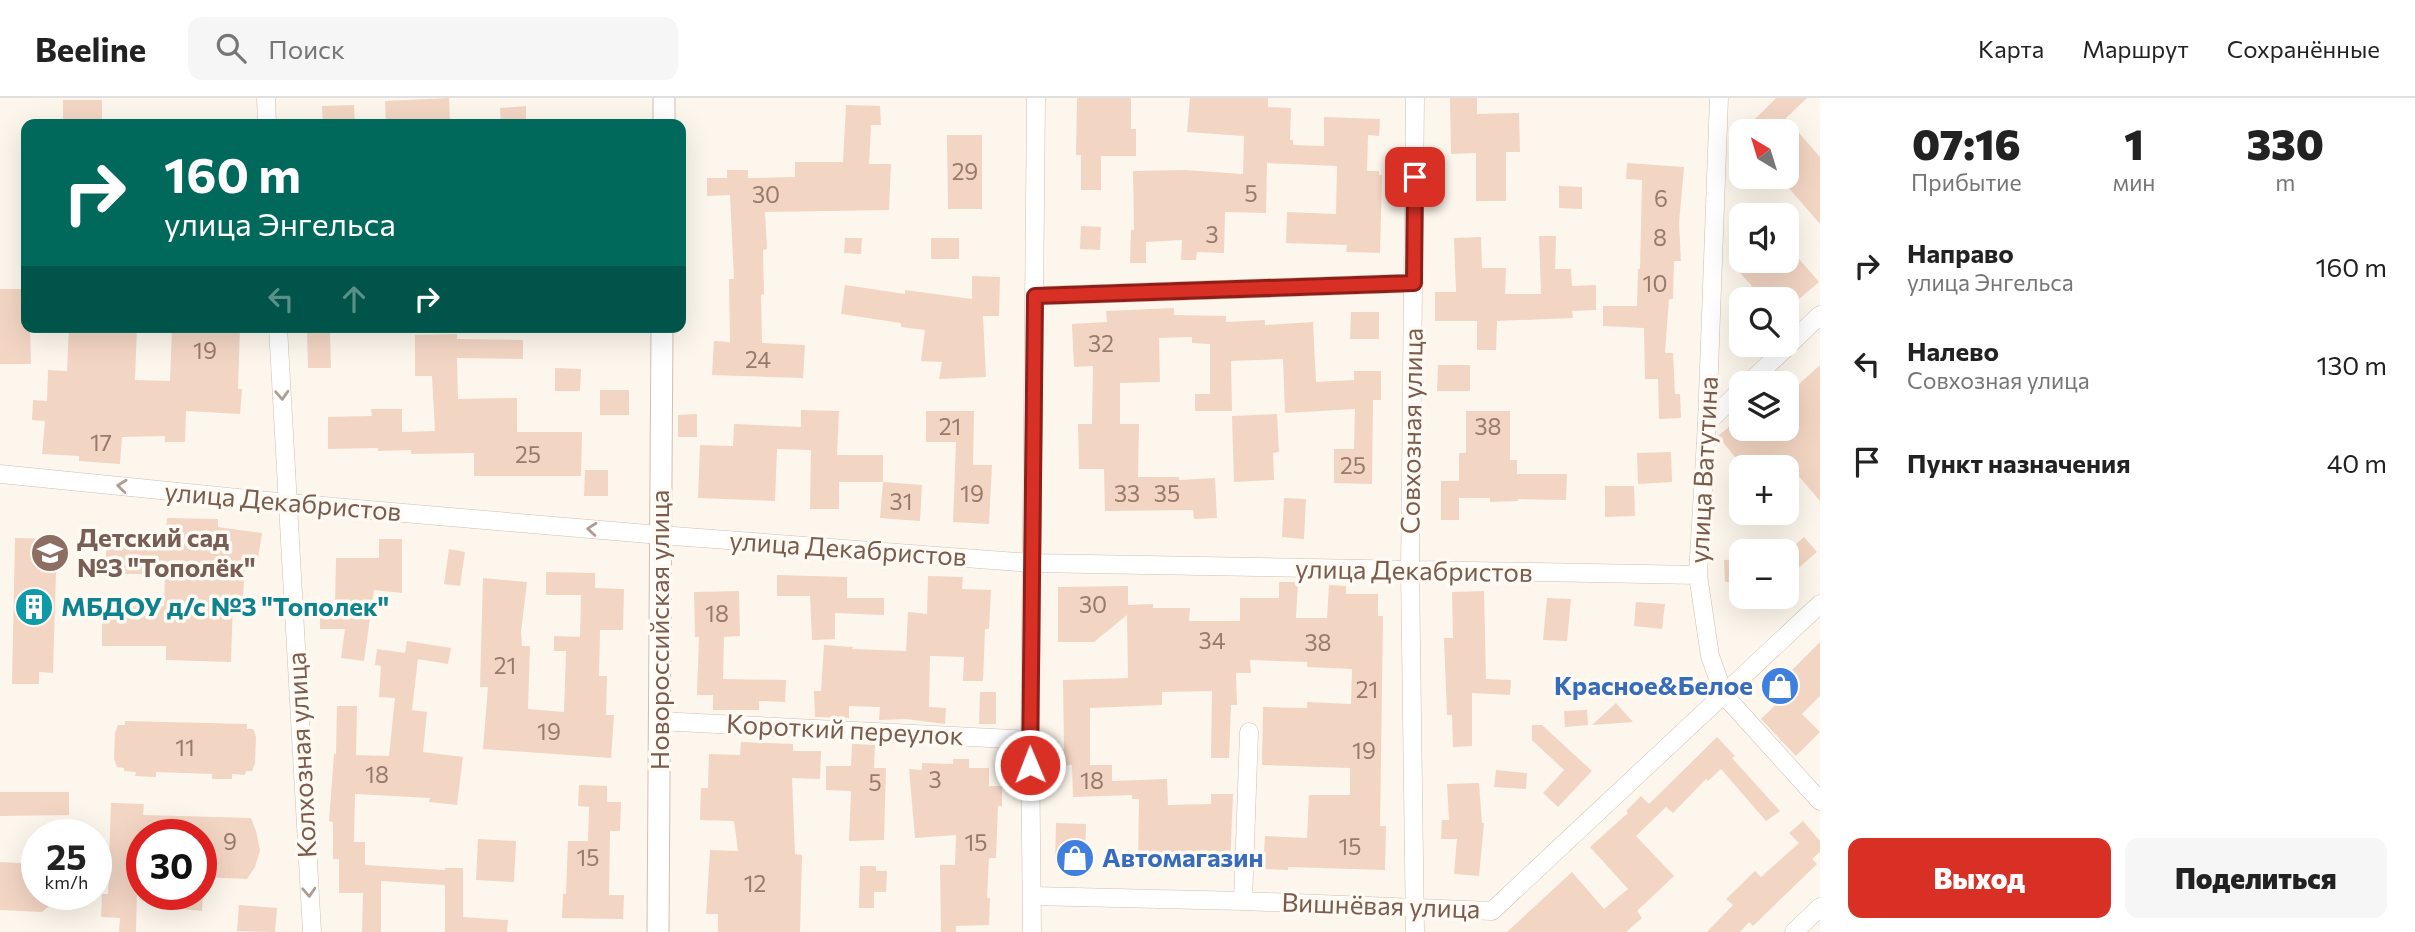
<!DOCTYPE html>
<html lang="ru">
<head>
<meta charset="utf-8">
<style>
  body { margin:0; font-family:Commissioner,sans-serif; background:#f6f6f6; color:#222; height:100vh; display:flex; flex-direction:column; font-size:26px; white-space:nowrap }
  * { box-sizing:border-box; margin:0 }
  p { font-size:23px; color:#767676 }
  .icon { flex:none; width:38px; height:38px; fill:none; stroke:currentColor; stroke-width:2; stroke-linecap:round; stroke-linejoin:round }
  .map { position:relative; flex:1; overflow:hidden }
  .panel { display:flex; flex-direction:column; background:#fff; width:595px }
  .panel>* { flex:none }
  .hud { position:absolute; left:21px; top:21px; width:665px; height:214px; border-radius:14px; box-shadow:0 7px 28px #0002; background:#00695c; color:#fff; overflow:hidden }
  .needle { width:46px; rotate:322deg }
  .tools { position:absolute; left:1729px; top:21px; display:grid; gap:14px }
  .tools a { display:grid; place-items:center; width:70px; height:70px; border-radius:14px; background:#fff; box-shadow:0 7px 28px #0002; font-size:35px }
  .speed { position:absolute; left:21px; top:721px; display:flex; gap:14px; font-size:35px; font-weight:700; text-align:center }
  .speed>* { display:grid; place-content:center; width:91px; height:91px; border-radius:50%; background:#fff; box-shadow:0 7px 28px #0002; line-height:1 }
  .speed small { font-size:18px; font-weight:400 }
  .speed .limit { border:10px solid #d22; background:#fff; color:#111 }
  .pin { position:absolute; display:grid; place-items:center; width:60px; height:60px; color:#fff; margin:-30px; border-radius:14px; box-shadow:0 4px 10px #0006 }
  .me { position:absolute; width:77px; margin:-38px; rotate:359deg; stroke-linejoin:round; filter:drop-shadow(0 0 5px #0008) }
  .turn { display:flex; align-items:center; gap:24px; height:147px; padding:0 28px; font-size:32px }
  .turn .icon { width:91px; height:91px; stroke-width:2.5 }
  .turn b { display:block; font-size:49px; line-height:60px }
  .lanes { display:flex; align-items:center; height:66px; padding:0 28px; background:#0003; justify-content:center; gap:35px; direction:ltr }
  .lanes .off { opacity:.35 }
  .eta { display:flex; justify-content:space-evenly; align-items:center; height:119px; text-align:center }
  .eta b { font-size:42px; font-weight:800; line-height:49px }
  .cta { display:flex; gap:14px; margin-top:auto; padding:14px 28px }
  .cta a { flex:1; height:80px; border-radius:14px; background:#d93025; color:#fff; font-size:28px; font-weight:800; line-height:80px; text-align:center }
  .cta a+a { background:#f6f6f6; color:#222 }
  ul { padding:0; list-style:none }
  li { display:flex; align-items:center; gap:21px; height:98px; padding:0 28px }
  li div { flex:1 }
  li b { display:block; font-size:26px }
  li em { font-style:normal }
  header { display:flex; align-items:center; gap:42px; box-sizing:border-box; height:98px; padding:0 35px; background:#fff; border-bottom:2px solid #e0e0e0 }
  header strong { font-size:33px }
  nav { display:flex; gap:38px; margin-inline-start:auto; font-size:24px }
  .search { width:490px; height:63px; background:#f6f6f6; display:flex; align-items:center; gap:18px; box-sizing:border-box; padding:0 24px; border-radius:14px; color:#767676; font-size:26px }
  main { display:flex; flex:1; min-height:0 }
  .map>svg:first-child { display:block }
</style>
</head>
<body>
<header>
<strong>Beeline</strong>
<div class="search"><svg class="icon" aria-label="search" viewBox="0 0 24 24"><circle cx="10" cy="10" r="6"/><path d="M15 15l6 6"/></svg>Поиск</div>
<nav><a>Карта</a><a>Маршрут</a><a>Сохранённые</a></nav>
</header>
<main>
<div class="map">
<svg width="1820" height="834" viewBox="0 0 1820 834">
  <rect width="100%" height="100%" fill="#fdf6ec"/>
  <path fill="#f3d5c3" d="M449,0L450,26H386L385,3Z
    M1077,0H1131V31H1136V58H1101V92H1081V57H1076Z
    M1190,0H1268V9L1291,10L1290,42H1293V47L1324,48V19L1380,21L1379,38L1368,37L1367,73H1379V77H1382L1380,155L1346,154L1347,147L1286,145L1287,114L1336,116L1337,68L1267,65L1266,115L1225,114L1224,155L1197,154L1196,162H1181L1182,142L1146,144V165H1130L1131,132H1134L1133,73L1184,72L1243,76L1244,38L1187,34Z
    M1450,0H1477V16L1519,15L1520,54H1506V103H1476V55L1451,56Z
    M1776,0H1807L1786,20L1820,59V126L1787,88V33H1743Z
    M63,2H102V26H63Z
    M354,7L355,26H323L322,8Z
    M846,7L880,8L881,27H871L869,66H891L889,112L765,114L767,151L763,152L764,196L761,197L762,245L805,247L803,280L712,277L714,243L730,244L729,181H734L730,97L707,98V80H727V72H748V80L795,79V64H843Z
    M526,8V26H501L500,10Z
    M947,37H982V111H948Z
    M1627,65L1684,69L1679,125L1681,163H1674L1673,201H1669L1665,255H1673L1675,296H1680L1681,320L1659,321L1658,281H1645L1644,230L1603,228V208H1637L1638,171H1640L1642,82L1626,81Z
    M1559,88L1582,89V111L1559,110Z
    M1081,128L1101,129L1100,152L1080,151Z
    M1539,138H1556L1555,171H1571L1572,188L1596,187V212L1572,213L1573,220L1497,223L1496,252H1477V223H1435V194H1456L1454,140L1481,139L1482,170H1506L1505,196H1541Z
    M845,140H862L861,156L844,155Z
    M931,140H959V161H931Z
    M1787,147L1819,184L1799,201H1736L1752,188L1729,163H1750L1759,173L1770,163H1787Z
    M972,178L1000,179L999,218H983L986,279L939,281L942,264L921,263L925,232L901,229V225L841,216L845,187L905,196V192L972,201Z
    M0,191H26V229H30L31,266H0Z
    M1174,210V217L1226,218V224L1265,222V227L1313,224L1316,284L1354,282V273H1381V302H1373L1372,386L1334,385V351H1354L1355,311L1285,315L1283,261L1231,263L1232,313H1195V296H1210V246L1192,245V239L1159,240L1160,284L1120,285V326H1139L1138,379H1179V382L1215,380L1217,420L1194,421L1193,412L1105,413L1104,371H1079L1078,326H1092L1093,268L1074,269L1072,226L1107,224L1106,213Z
    M1351,214H1379V241H1350Z
    M69,229H137L135,282L170,283L172,229H240L238,291H242L240,316L186,313L185,344H165V338L122,339L120,366L79,363V358L42,356L45,323L32,322L33,302L47,303L48,272L67,273Z
    M307,234H330L331,270H308Z
    M457,236V241L523,242V261L457,260L458,301L517,300V334H582L581,378H474V355L411,356V352L378,353V350L328,351V319L372,318L371,311H402V334L435,333L432,278H415V237Z
    M1438,267H1470V293H1437Z
    M1820,267V403L1791,369H1743L1718,338L1741,319V331H1787V297Z
    M555,270L581,271L580,293H555Z
    M600,292H629V317H600Z
    M801,312L839,313L837,357H883V384H839V411H810L811,352L777,351L775,403L698,400L700,347L733,348L734,326L801,329Z
    M926,313H974L973,367H992L989,426L953,424L956,344H926Z
    M1466,313H1510V362H1517V376H1567L1566,402L1518,401V403L1490,404V400H1459V422H1441V383H1459V355H1466Z
    M697,316V339H678V317Z
    M1277,316L1279,354L1273,355L1274,382L1234,384L1232,318Z
    M1671,354L1672,384L1638,386L1637,355Z
    M585,372H608V398H584Z
    M883,384L922,387L920,423L880,420Z
    M1605,388H1634L1635,418L1605,419Z
    M1284,400L1306,401L1304,441L1282,439Z
    M167,420L218,421V429L262,435L257,467L245,465L243,500H233L231,564L166,562V548H102V508H164L165,476H106V436H166Z
    M1804,439L1817,454L1787,480V454Z
    M15,440L57,441L53,575L39,574V586H12Z
    M379,441H402V495L374,492L364,563L341,560L345,531H320V504L335,505L336,460H379Z
    M449,451L465,454L460,488L444,486Z
    M1741,461V484H1725L1724,462Z
    M546,474L595,475V490L624,491L623,532H600L599,578H607L606,617H614L611,660L483,651L488,589H480L483,480L527,484L521,534L522,548H530L528,611L564,614L566,553H554V538L580,539L581,497H546Z
    M777,477L847,479V500H884V517L835,515V541L812,542L810,498H777Z
    M928,478L963,479L962,491L991,492L989,531H985L983,583H963L964,559L930,558L929,609L946,610L945,626L906,621L879,622L880,609L849,608V620L815,619L814,593H821L824,547L853,549L852,551L906,553L908,514L927,516Z
    M1279,484H1298L1296,520H1327L1329,487L1346,488V496H1378V518H1383L1380,728H1386L1385,772L1288,769V772L1263,771L1265,738L1307,740L1309,697H1350V670L1262,667L1263,609L1307,610V604L1351,606L1352,571L1307,569V564L1250,562L1251,575H1236L1237,607H1231L1229,660H1211L1212,593L1162,594V607L1090,610V667H1112V683L1167,681L1168,707L1211,706V696H1233L1230,769L1180,764V768H1138L1139,701H1132V697L1073,699L1072,667L1055,668L1054,651H1064L1063,582L1128,580L1127,517L1094,544H1058V489L1128,488V507L1153,506V510H1190L1189,523H1240V500H1279Z
    M739,493L740,538L724,539L723,581L786,582L785,604L759,603V612H713V597H697L699,539H695L694,494Z
    M1484,493L1486,581L1511,582L1510,597L1472,595V648L1453,649L1452,617H1447L1444,540H1453L1452,494Z
    M1547,500L1571,501L1567,543L1543,542Z
    M1636,504L1665,506L1662,531L1634,528Z
    M407,543L451,550L448,566L418,561L412,612L427,614L423,654L463,659L457,707L429,704L430,700L355,696L354,744H365V767L445,772V770H463V819L508,822L507,834H445V787L381,783V834H362L363,795H339V761H333V724L329,723L334,656H336L337,608H357L356,657L389,658L395,600L379,599L381,568L375,567L377,551L405,555Z
    M1820,544V598L1802,616L1820,634L1796,658L1761,621L1794,589L1785,579Z
    M980,594H996V626H979Z
    M1616,605L1633,624L1592,627Z
    M1587,612L1588,627L1565,629L1564,613Z
    M125,623L247,626V631H253L256,639L255,665L252,673H246L245,677L232,676V681H212V676L156,674V679L135,678L136,674L124,673V670L117,669L114,661L115,635L118,627H125Z
    M1532,627H1542L1592,673L1558,709L1543,695L1564,672L1532,642Z
    M1717,639L1735,658L1732,660L1780,713L1766,723L1721,671L1708,683L1706,681L1673,715L1666,709L1636,738L1674,778L1637,813L1642,820L1626,834H1507L1572,774L1604,811L1628,791L1590,749L1628,715L1626,713L1641,698L1649,706Z
    M741,644L793,646V653H821L820,681L792,680L795,756L802,757L800,834H718V816H706L710,752L738,753L734,723L700,722L701,690H708L709,656L740,657Z
    M852,646L875,647L874,670H886L884,742L849,743L851,693L826,692V668H851Z
    M953,661H969V670H989V688H1002V708H998L996,760H989L987,800H990L989,827L956,828V834H941L940,767H955L956,737L915,740L909,671L922,672V665L953,666Z
    M1496,672L1527,675L1526,691L1494,689Z
    M1479,685L1482,725H1484L1479,778L1454,776L1457,741H1441L1442,722H1449L1447,686Z
    M579,687L607,688V704H621L620,733H610L609,797H624L623,821L562,820L563,796H566L568,743H588L589,709L578,708Z
    M0,694H69V717L0,718Z
    M111,705L144,706L143,717L251,720L256,733L260,752L255,769L247,781L201,779V737H142L140,793H137L136,834H119L120,820L101,819L102,796H108Z
    M1803,723L1820,743V754L1812,761L1817,766L1753,828L1749,824L1740,834H1707L1733,807L1726,801L1755,773L1761,779L1799,745L1789,735Z
    M1056,725L1086,726L1085,765L1055,764Z
    M478,741L516,743L514,784L476,782Z
    M0,764L37,766V796H64L42,814L0,812Z
    M860,768H876V773H887L886,794H874V810H859Z
    M183,796H203L202,813L182,811Z
    M239,807L277,810L275,834L237,833Z"/>
  <g fill="none" stroke-linecap="round" stroke-linejoin="round">
    <defs>
      <path id="minor" d="M266,0L267,26
        M1415,0L1410,473L1415,834
        M1719,0L1707,325L1698,477L1710,558L1724,597L1820,703
        M1035,198L1414,185
        M278,229L312,834
        M1749,285L1820,217
        M1707,325L1741,292
        M0,376L288,405L660,437L1032,465L1698,477
        M659,623L1030,642
        M1032,798L1243,803L1492,813L1820,506
        M1243,803L1249,634
        M1032,834L1030,642L1036,0
        M1794,834L1820,809"/>
      <path id="tertiary" d="M664,26V0
        M658,834L662,229"/>
    </defs>
    <use href="#minor" stroke="#d1beb0" stroke-width="19"/>
    <use href="#tertiary" stroke="#d1beb0" stroke-width="23"/>
    <use href="#minor" stroke="#fff" stroke-width="18"/>
    <use href="#tertiary" stroke="#fff" stroke-width="21"/>
  </g>
  <defs><path id="oneway-chevron" d="M-2-3.5L2.5 0L-2 3.5" fill="none" stroke-width="1.6" stroke-linecap="round" stroke-linejoin="round" transform="scale(1.75)"/></defs>
  <g stroke="#af9d94">
    <use href="#oneway-chevron" transform="translate(282 297) rotate(87)"/>
    <use href="#oneway-chevron" transform="translate(122 388) rotate(-174)"/>
    <use href="#oneway-chevron" transform="translate(592 431) rotate(-175)"/>
    <use href="#oneway-chevron" transform="translate(309 794) rotate(87)"/>
  </g>
  <g fill="none" stroke-linecap="round" stroke-linejoin="round">
    <defs>
      <path id="route" d="M1030,667L1035,198L1414,185L1415,79"/>
    </defs>
    <use href="#route" stroke="#8d1f18" stroke-width="18"/>
    <use href="#route" stroke="#d93025" stroke-width="12"/>
  </g>
  <defs>
    <symbol id="school-disc" viewBox="-11 -11 22 22"><circle r="9.5" fill="#8d6e63" stroke="#fffaf3"/><path d="M0-5L7-2L0 1L-7-2ZM-4 1L0 2.5L4 1V4Q0 6-4 4Z" fill="#fff"/></symbol>
    <symbol id="building-disc" viewBox="-11 -11 22 22"><circle r="9.5" fill="#0f9aa8" stroke="#fffaf3"/><path d="M-4-6H4V6H1V3H-1V6H-4ZM-2.5-4.3h1.7v1.8h-1.7ZM.8-4.3h1.7v1.8H.8ZM-2.5-1h1.7V.8h-1.7ZM.8-1h1.7V.8H.8Z" fill="#fff"/></symbol>
    <symbol id="shop-disc" viewBox="-11 -11 22 22"><circle r="9.5" fill="#3f7fe0" stroke="#fffaf3"/><path d="M-5-2.5h2.3a2.7 3.5 0 0 1 5.4 0H5L5.5 6h-11ZM-1.5-2.5h3a1.5 2.3 0 0 0-3 0Z" fill="#fff"/></symbol>
  </defs>
  <g fill-rule="evenodd">
    <use href="#school-disc" x="28" y="433" width="44" height="44"/>
    <use href="#building-disc" x="12" y="487" width="44" height="44"/>
    <use href="#shop-disc" x="1758" y="566" width="44" height="44"/>
    <use href="#shop-disc" x="1053" y="738" width="44" height="44"/>
  </g>
  <g text-anchor="middle" stroke-width="7" stroke-linejoin="round" paint-order="stroke">
    <g font-size="23" fill="#987a6a">
      <text x="965" y="82">29</text>
      <text x="1251" y="104">5</text>
      <text x="766" y="105">30</text>
      <text x="1661" y="109">6</text>
      <text x="1212" y="145">3</text>
      <text x="1660" y="148">8</text>
      <text x="1655" y="194">10</text>
      <text x="1101" y="254">32</text>
      <text x="205" y="261">19</text>
      <text x="758" y="270">24</text>
      <text x="950" y="337">21</text>
      <text x="1488" y="337">38</text>
      <text x="101" y="353">17</text>
      <text x="528" y="365">25</text>
      <text x="1353" y="376">25</text>
      <text x="972" y="404">19</text>
      <text x="1127" y="404">33</text>
      <text x="1167" y="404">35</text>
      <text x="901" y="412">31</text>
      <text x="1093" y="515">30</text>
      <text x="717" y="524">18</text>
      <text x="1212" y="551">34</text>
      <text x="1318" y="553">38</text>
      <text x="505" y="576">21</text>
      <text x="1367" y="600">21</text>
      <text x="549" y="642">19</text>
      <text x="185" y="658">11</text>
      <text x="1364" y="661">19</text>
      <text x="377" y="685">18</text>
      <text x="935" y="690">3</text>
      <text x="1092" y="691">18</text>
      <text x="875" y="693">5</text>
      <text x="230" y="752">9</text>
      <text x="976" y="753">15</text>
      <text x="1350" y="757">15</text>
      <text x="588" y="768">15</text>
      <text x="755" y="794">12</text>
    </g>
    <g font-size="26" fill="#7a5c4d" stroke="#fffaf3">
      <text transform="translate(1412 333) rotate(-89)" y="9">Совхозная улица</text>
      <text transform="translate(1704 372) rotate(-87)" y="9">улица Ватутина</text>
      <text transform="translate(283 404) rotate(5)" y="9">улица Декабристов</text>
      <text transform="translate(848 451) rotate(4)" y="9">улица Декабристов</text>
      <text transform="translate(1414 473) rotate(1)" y="9">улица Декабристов</text>
      <text transform="translate(660 532) rotate(-90)" y="9">Новороссийская улица</text>
      <text transform="translate(845 632) rotate(3)" y="9">Короткий переулок</text>
      <text transform="translate(302 657) rotate(-93)" y="9">Колхозная улица</text>
      <text transform="translate(1381 808) rotate(2)" y="9">Вишнёвая улица</text>
    </g>
    <g font-size="26" font-weight="bold" fill="#785e54" stroke="#fffaf3" text-anchor="start">
      <text x="77" y="449">Детский сад<tspan x="77" dy="30">№3 "Тополёк"</tspan></text>
    </g>
    <g font-size="26" font-weight="bold" fill="#0d838f" stroke="#fffaf3" text-anchor="start">
      <text x="61" y="518">МБДОУ д/с №3 "Тополек"</text>
    </g>
    <g font-size="26" font-weight="bold" fill="#366cbe" stroke="#fffaf3" text-anchor="end">
      <text x="1753" y="597">Красное&amp;Белое</text>
      <text x="1102" y="769" text-anchor="start">Автомагазин</text>
    </g>
  </g>
</svg>
<div class="tools">
<a><svg class="needle" viewBox="-14 -14 28 28"><path d="M0-13l5 13h-10z" fill="#e53935"/><path d="M0 13l5-13h-10z" fill="#767676"/></svg></a>
<a><svg class="icon" aria-label="sound" viewBox="0 0 24 24"><path d="M4 9h4l5-4v14l-5-4H4zM17 9q2 3 0 6"/></svg></a>
<a><svg class="icon" aria-label="search" viewBox="0 0 24 24"><circle cx="10" cy="10" r="6"/><path d="M15 15l6 6"/></svg></a>
<a><svg class="icon" aria-label="layers" viewBox="0 0 24 24"><path d="M12 4l9 5-9 5-9-5zM3 14l9 5 9-5"/></svg></a>
<a>+</a>
<a>−</a>
</div>
<div class="speed"><div>25<small>km/h</small></div><div class="limit">30</div></div>
<div class="pin" style="left:1415px;top:79px;background:#d93025"><svg class="icon" aria-label="arrive" viewBox="0 0 24 24"><path d="M6 21V4h12l-3 4 3 4H6"/></svg></div>
<svg class="me" style="left:1030px;top:667px" viewBox="-20 -20 40 40"><circle r="17" fill="#d93025" stroke="#fff" stroke-width="3"/><path d="M0-11L8 9 0 5-8 9z" fill="#fff"/></svg>
<div class="hud">
<div class="turn"><svg class="icon" aria-label="right" viewBox="0 0 24 24"><path d="M7 20v-9h11M14 6l5 5-5 5"/></svg><div><b>160 m</b>улица Энгельса</div></div>
<div class="lanes"><svg class="icon off" aria-label="left" viewBox="0 0 24 24"><path d="M17 20v-9H6M10 6l-5 5 5 5"/></svg><svg class="icon off" aria-label="ahead" viewBox="0 0 24 24"><path d="M12 20V5M6 11l6-6 6 6"/></svg><svg class="icon" aria-label="right" viewBox="0 0 24 24"><path d="M7 20v-9h11M14 6l5 5-5 5"/></svg></div>
</div>
</div>
<section class="panel">
<div class="eta">
<div><b>07:16</b><p>Прибытие</p></div>
<div><b>1</b><p>мин</p></div>
<div><b>330</b><p>m</p></div>
</div>
<ul>
<li><svg class="icon" aria-label="right" viewBox="0 0 24 24"><path d="M7 20v-9h11M14 6l5 5-5 5"/></svg><div><b>Направо</b><p>улица Энгельса</p></div><em>160 m</em></li>
<li><svg class="icon" aria-label="left" viewBox="0 0 24 24"><path d="M17 20v-9H6M10 6l-5 5 5 5"/></svg><div><b>Налево</b><p>Совхозная улица</p></div><em>130 m</em></li>
<li><svg class="icon" aria-label="arrive" viewBox="0 0 24 24"><path d="M6 21V4h12l-3 4 3 4H6"/></svg><div><b>Пункт назначения</b></div><em>40 m</em></li>
</ul>
<div class="cta"><a>Выход</a><a>Поделиться</a></div>
</section>
</main>
</body>
</html>
